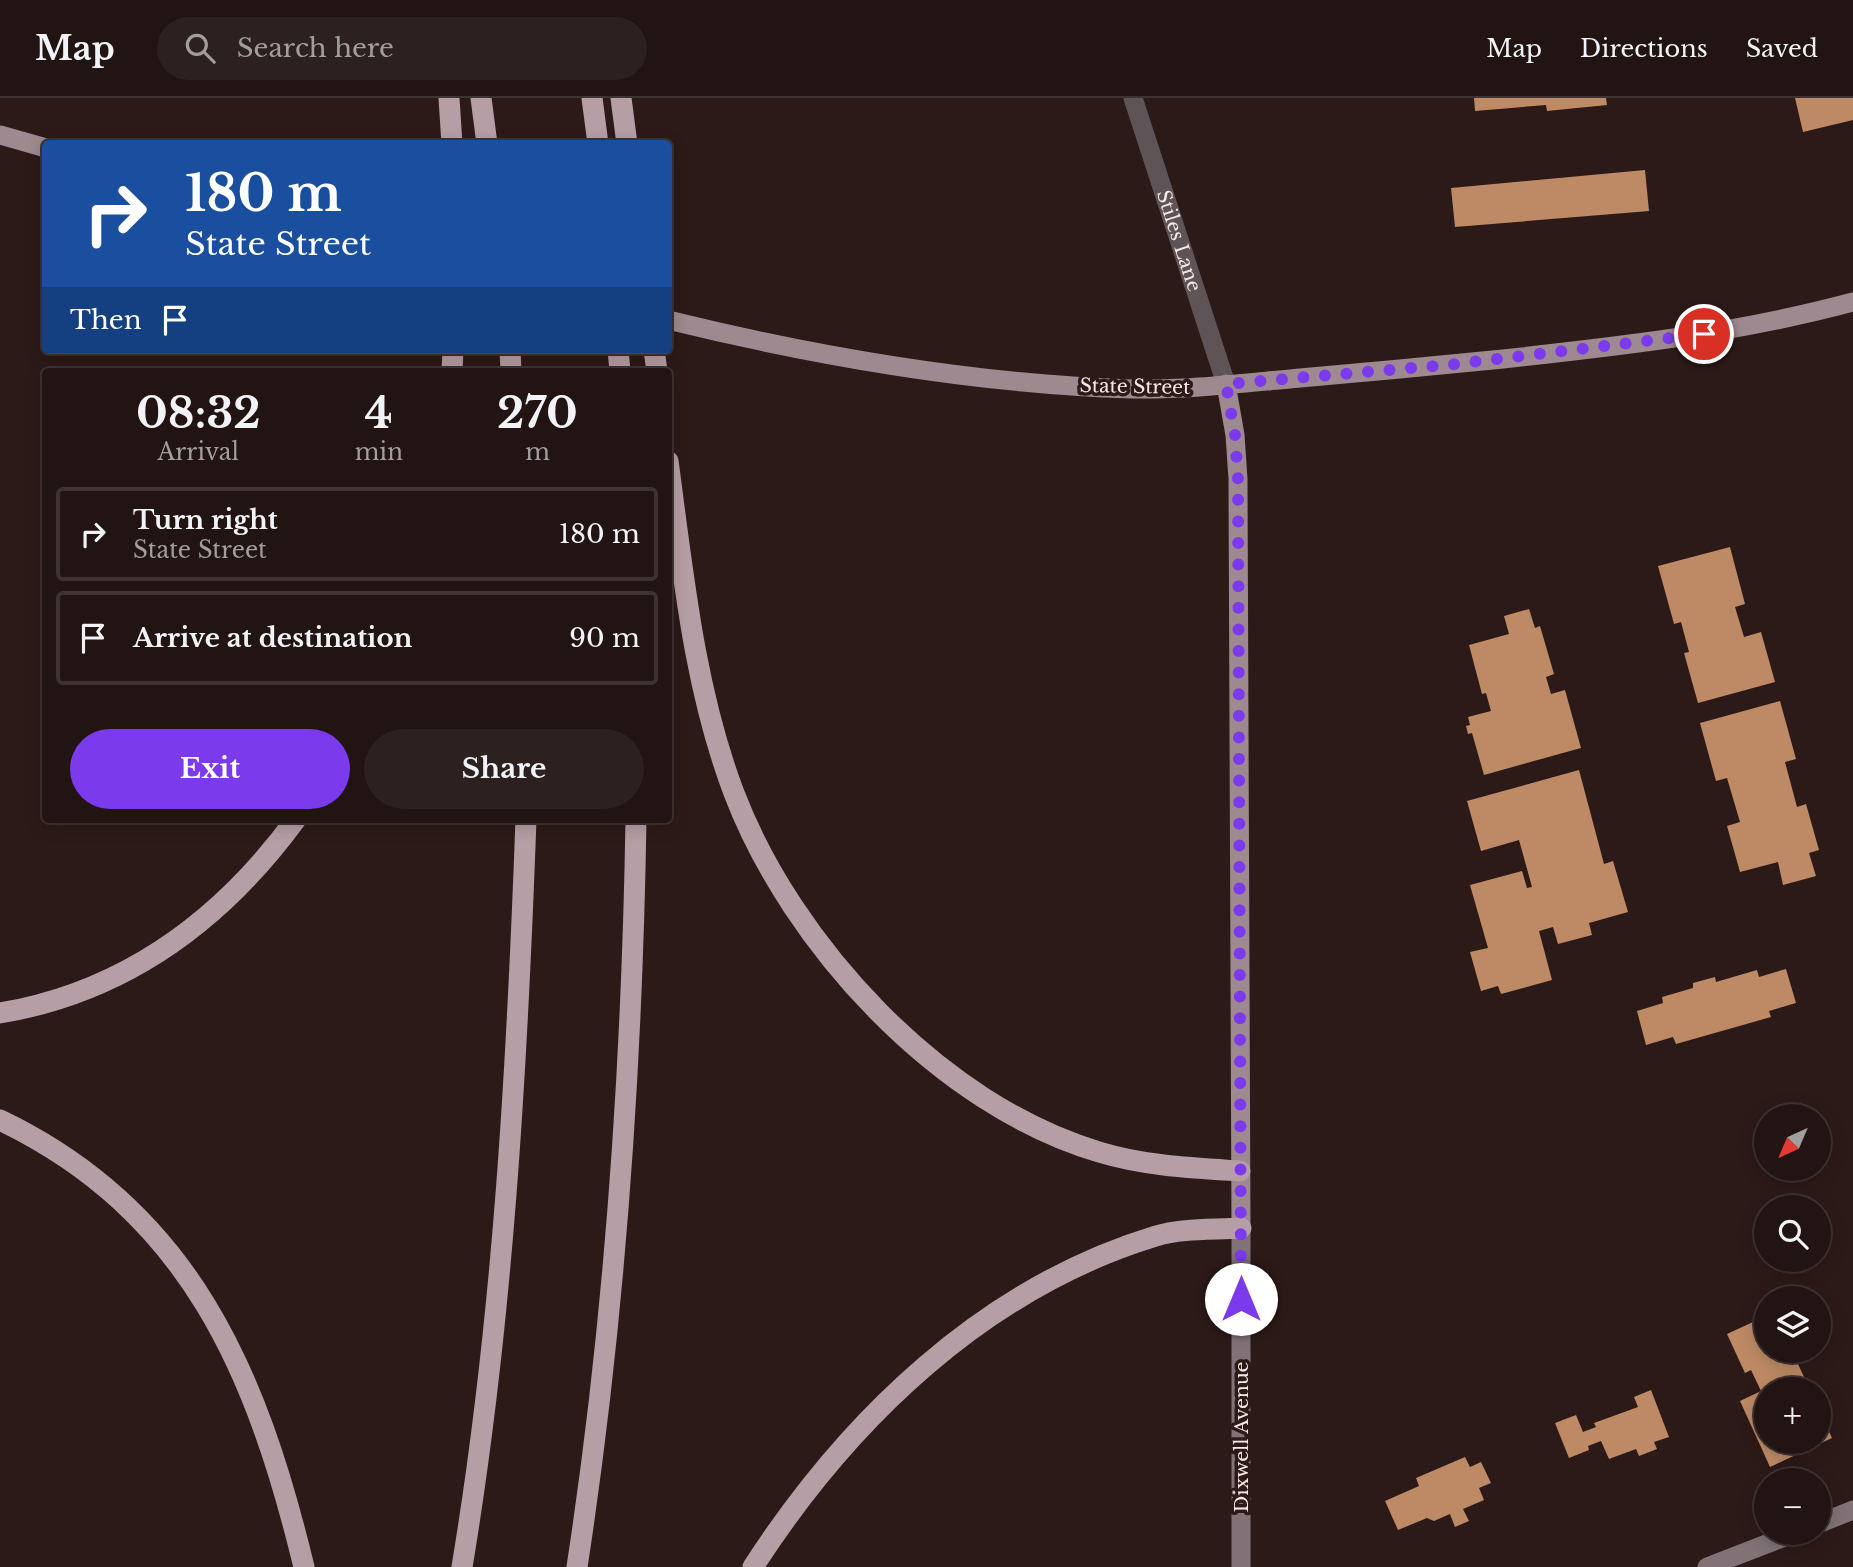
<!DOCTYPE html>
<html lang="en">
<head>
<meta charset="utf-8">
<style>
  body { margin:0; font-family:"Libre Baskerville",serif; background:#2d2120; color:#f1f3f6; height:100vh; display:flex; flex-direction:column; font-size:26px; white-space:nowrap }
  * { box-sizing:border-box; margin:0 }
  p { font-size:23px; color:#a29e9f }
  .icon { flex:none; width:38px; height:38px; fill:none; stroke:currentColor; stroke-width:2; stroke-linecap:round; stroke-linejoin:round }
  .map { position:relative; flex:1; overflow:hidden }
  .panel { position:absolute; left:42px; top:270px; width:630px; height:455px; display:flex; flex-direction:column; background:#211412; border-radius:7px; box-shadow:0 4px 18px #0003,0 0 0 2px #3e3332 }
  .panel>* { flex:none }
  .banner { position:absolute; left:42px; top:42px; width:630px; height:214px; border-radius:7px; box-shadow:0 4px 18px #0003,0 0 0 2px #3e3332; background:#1a4fa0; color:#fff; overflow:hidden }
  .needle { width:46px; rotate:224deg }
  .tools { position:absolute; left:1754px; top:1006px; display:grid; gap:14px }
  .tools a { display:grid; place-items:center; width:77px; height:77px; border-radius:50%; background:#211412; box-shadow:0 4px 18px #0003,0 0 0 2px #3e3332; font-size:35px }
  .pin { position:absolute; display:grid; place-items:center; width:60px; height:60px; color:#fff; margin:-30px; border:4px solid #fff; border-radius:50%; box-shadow:0 2px 7px #0007 }
  .me { position:absolute; width:77px; margin:-38px; rotate:0deg; stroke-linejoin:round; filter:drop-shadow(0 0 5px #0008) }
  .turn { display:flex; align-items:center; gap:24px; height:147px; padding:0 28px; font-size:32px }
  .turn .icon { width:91px; height:91px; stroke-width:2.5 }
  .turn b { display:block; font-size:49px; line-height:60px }
  .then { display:flex; align-items:center; height:66px; padding:0 28px; background:#0003; gap:14px; font-size:26px }
  .eta { display:flex; justify-content:space-evenly; align-items:center; height:119px; text-align:center }
  .eta b { font-size:42px; font-weight:700; line-height:49px }
  .action { display:flex; gap:14px; margin-top:auto; padding:14px 28px }
  .action a { flex:1; height:80px; border-radius:42px; background:#7c3aed; color:#fff; font-size:28px; font-weight:700; line-height:80px; text-align:center }
  .action a+a { background:#2d2120; color:#f1f3f6 }
  ul { padding:0; list-style:none }
  li { display:flex; align-items:center; gap:21px; height:94px; margin:0 14px 10px; padding:0 14px; border:4px solid #3e3332; border-radius:7px }
  li div { flex:1 }
  li b { display:block; font-size:26px }
  li em { font-style:normal }
  header { display:flex; align-items:center; gap:42px; box-sizing:border-box; height:98px; padding:0 35px; background:#211412; border-bottom:2px solid #3e3332 }
  header strong { font-size:33px }
  nav { display:flex; gap:38px; margin-inline-start:auto; font-size:24px }
  .search { width:490px; height:63px; background:#2d2120; display:flex; align-items:center; gap:18px; box-sizing:border-box; padding:0 24px; border-radius:38px; color:#a29e9f; font-size:26px }
  .map>svg:first-child { display:block }
</style>
</head>
<body>
<header>
<strong>Map</strong>
<div class="search"><svg class="icon" aria-label="search" viewBox="0 0 24 24"><circle cx="10" cy="10" r="6"/><path d="M15 15l6 6"/></svg>Search here</div>
<nav><a>Map</a><a>Directions</a><a>Saved</a></nav>
</header>
<div class="map">
<svg width="1853" height="1469" viewBox="0 0 1853 1469">
  <rect width="100%" height="100%" fill="#2c1a18"/>
  <path fill="#be8a65" d="M1474,0H1606L1607,7L1547,13L1546,7L1475,13Z
    M1795,0H1853V22L1803,34Z
    M1645,72L1649,113L1455,129L1451,90Z
    M1730,449L1745,506L1735,509L1744,539L1761,534L1775,584L1698,605L1684,555L1689,554L1681,524L1674,526L1658,468Z
    M1529,511L1535,530L1540,528L1554,576L1546,579L1551,596L1565,592L1581,650L1484,677L1472,635L1468,636L1466,628L1470,627L1468,619L1491,613L1486,595L1482,596L1469,547L1509,536L1504,518Z
    M1780,603L1796,661L1785,664L1797,709L1806,706L1819,752L1809,755L1816,778L1783,787L1778,764L1740,774L1727,728L1740,724L1727,680L1716,683L1700,625Z
    M1579,672L1604,766L1613,763L1628,814L1589,825L1592,837L1558,846L1553,829L1539,833L1552,882L1501,896L1498,888L1481,893L1470,854L1488,850L1470,787L1522,773L1527,790L1532,789L1519,742L1481,753L1467,703Z
    M1786,871L1796,905L1769,913L1771,919L1676,946L1673,939L1646,947L1637,913L1663,905L1662,899L1693,890V885L1715,879L1716,884L1757,872L1759,879Z
    M1766,1218V1253H1792L1810,1292H1766V1344H1818V1310L1832,1340L1770,1369L1740,1303L1761,1293L1751,1272L1745,1275L1727,1236Z
    M1651,1292L1669,1339L1654,1344L1657,1351L1639,1358L1636,1351L1609,1361L1601,1343L1588,1348L1589,1352L1569,1360L1555,1325L1576,1317L1583,1334L1596,1329L1594,1325L1638,1309L1634,1299Z
    M1465,1359L1470,1369L1481,1364L1491,1385L1479,1390L1484,1402L1463,1411L1469,1423L1455,1429L1450,1416L1434,1423L1427,1420L1398,1432L1385,1403L1419,1388L1416,1380Z"/>
  <g fill="none" stroke-linecap="round" stroke-linejoin="round">
    <path stroke="#5e5457" stroke-width="19" id="s1" d="M1133,0L1226,286"/>
    <path stroke="#817277" stroke-width="19" d="M1241,1130V1469
      M1818,1426L1853,1412
      M1707,1469L1795,1435"/>
    <path stroke="#9d898f" stroke-width="19" d="M0,37L46,50
      M668,222C819,259 976,286 1132,291C1188,292 1244,285 1300,280C1368,274 1435,268 1503,261C1621,248 1738,235 1853,204
      M1226,286L1235,337L1238,381L1241,1130"/>
    <path stroke="#b69ea6" stroke-width="21" d="M449,0L452,46
      M481,0L487,46
      M592,0L598,46
      M621,0L627,46
      M510,252L511,273
      M618,252L620,273
      M654,252L657,273
      M452,273L453,252
      M668,363C683,474 694,590 734,695C792,847 940,1007 1099,1054C1145,1068 1192,1070 1240,1073
      M0,915C125,894 222,822 296,721
      M0,1022C190,1113 257,1275 304,1469
      M462,1469C503,1222 517,971 526,721
      M577,1469C615,1221 632,971 636,721
      M753,1469C848,1322 984,1190 1156,1138C1182,1130 1214,1132 1241,1130"/>
  </g>
  <g fill="none" stroke-linecap="round" stroke-linejoin="round">
    <path stroke="#7c3aed" stroke-width="12" stroke-dasharray="0 21.6" d="M1241,1201L1238,381L1235,337L1226,286L1447,267L1704,236"/>
  </g>
  <g text-anchor="middle" stroke-width="7" stroke-linejoin="round" paint-order="stroke">
    <g font-size="19" fill="#f5e7e6" stroke="#2c1a18">
      <text dy="7" stroke="none"><textPath href="#s1" startOffset="150">Stiles Lane</textPath></text>
      <text transform="translate(1135 288) rotate(1)" y="7">State Street</text>
      <text transform="translate(1241 1339) rotate(-90)" y="7">Dixwell Avenue</text>
    </g>
  </g>
</svg>
<div class="tools">
<a><svg class="needle" viewBox="-14 -14 28 28"><path d="M0-13l5 13h-10z" fill="#e53935"/><path d="M0 13l5-13h-10z" fill="#a29e9f"/></svg></a>
<a><svg class="icon" aria-label="search" viewBox="0 0 24 24"><circle cx="10" cy="10" r="6"/><path d="M15 15l6 6"/></svg></a>
<a><svg class="icon" aria-label="layers" viewBox="0 0 24 24"><path d="M12 4l9 5-9 5-9-5zM3 14l9 5 9-5"/></svg></a>
<a>+</a>
<a>−</a>
</div>
<div class="pin" style="left:1704px;top:236px;background:#d93025"><svg class="icon" aria-label="arrive" viewBox="0 0 24 24"><path d="M6 21V4h12l-3 4 3 4H6"/></svg></div>
<svg class="me" style="left:1241px;top:1201px" viewBox="-20 -20 40 40"><circle r="19" fill="#fff"/><path d="M0-13L10 11 0 6-10 11z" fill="#7c3aed"/></svg>
<div class="banner">
<div class="turn"><svg class="icon" aria-label="right" viewBox="0 0 24 24"><path d="M7 20v-9h11M14 6l5 5-5 5"/></svg><div><b>180 m</b>State Street</div></div>
<div class="then">Then<svg class="icon" aria-label="arrive" viewBox="0 0 24 24"><path d="M6 21V4h12l-3 4 3 4H6"/></svg></div>
</div>
<section class="panel">
<div class="eta">
<div><b>08:32</b><p>Arrival</p></div>
<div><b>4</b><p>min</p></div>
<div><b>270</b><p>m</p></div>
</div>
<ul>
<li><svg class="icon" aria-label="right" viewBox="0 0 24 24"><path d="M7 20v-9h11M14 6l5 5-5 5"/></svg><div><b>Turn right</b><p>State Street</p></div><em>180 m</em></li>
<li><svg class="icon" aria-label="arrive" viewBox="0 0 24 24"><path d="M6 21V4h12l-3 4 3 4H6"/></svg><div><b>Arrive at destination</b></div><em>90 m</em></li>
</ul>
<div class="action"><a>Exit</a><a>Share</a></div>
</section>
</div>
</body>
</html>
